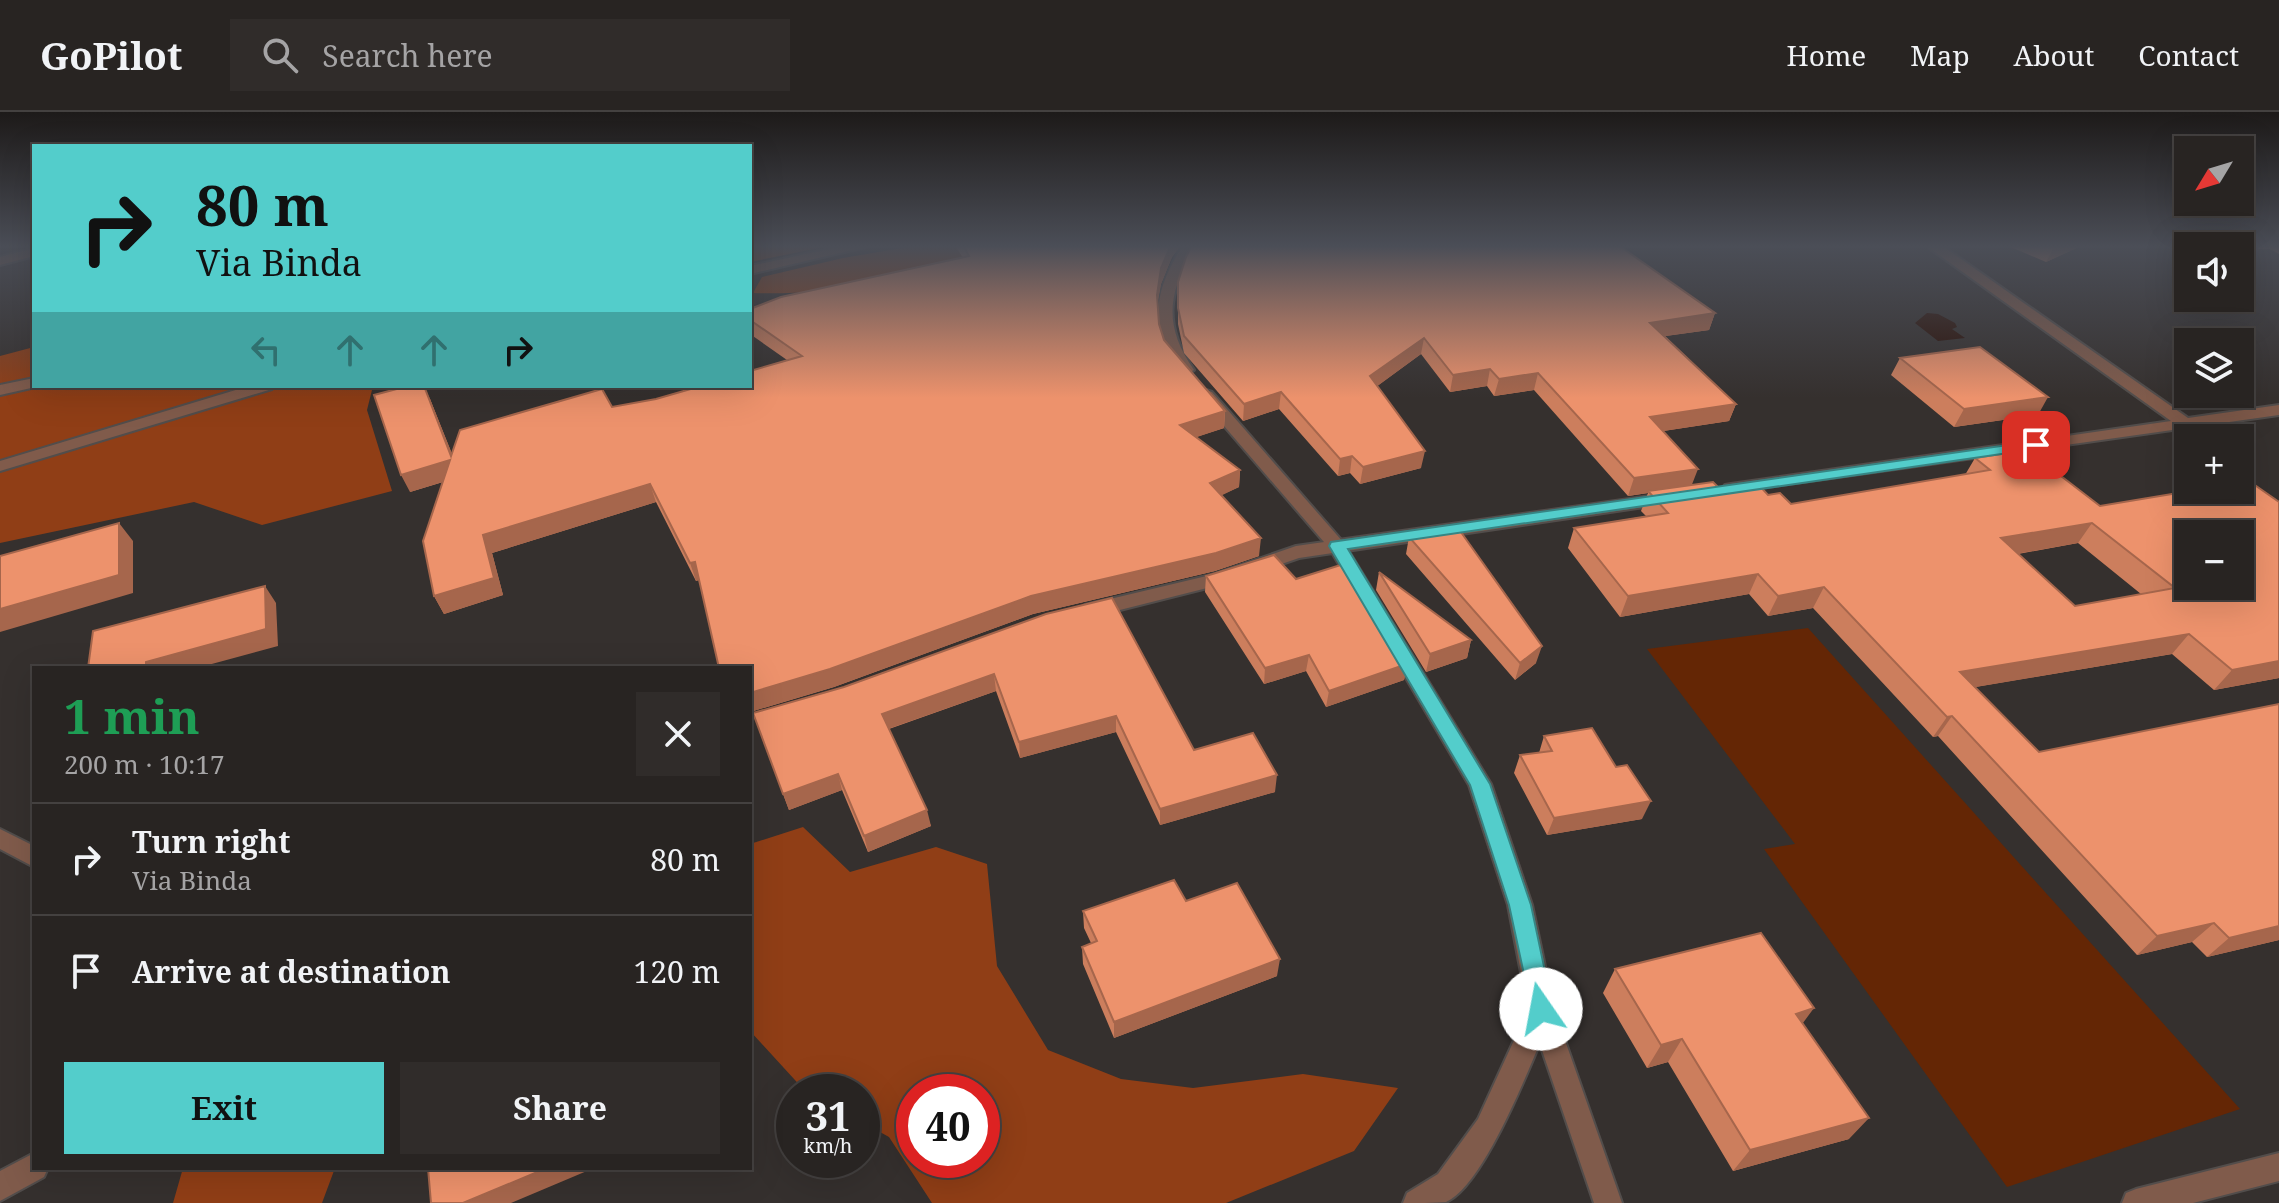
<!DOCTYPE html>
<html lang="en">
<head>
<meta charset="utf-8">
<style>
  body { margin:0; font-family:"Noto Serif",serif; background:#302c2a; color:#f1f3f6; height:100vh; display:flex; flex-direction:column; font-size:30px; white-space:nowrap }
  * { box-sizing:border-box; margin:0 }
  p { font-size:26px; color:#a5a4a5 }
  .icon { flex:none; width:44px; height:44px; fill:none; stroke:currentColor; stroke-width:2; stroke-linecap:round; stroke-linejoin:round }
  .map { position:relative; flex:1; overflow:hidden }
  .sheet { position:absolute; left:32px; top:554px; width:720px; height:504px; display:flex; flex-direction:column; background:#282422; border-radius:0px; box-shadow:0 8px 32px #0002,0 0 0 2px #444140 }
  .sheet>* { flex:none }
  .guide { position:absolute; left:32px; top:32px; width:720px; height:244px; border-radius:0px; box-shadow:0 8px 32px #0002,0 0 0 2px #444140; background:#53cdcb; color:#111; overflow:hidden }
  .needle { width:52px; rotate:232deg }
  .fabs { position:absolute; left:2174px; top:24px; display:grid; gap:16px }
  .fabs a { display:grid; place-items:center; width:80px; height:80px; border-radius:0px; background:#282422; box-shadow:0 8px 32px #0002,0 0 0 2px #444140; font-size:40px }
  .speed { position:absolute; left:776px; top:962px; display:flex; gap:16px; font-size:40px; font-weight:700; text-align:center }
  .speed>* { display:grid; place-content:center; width:104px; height:104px; border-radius:50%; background:#282422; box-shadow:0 8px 32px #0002,0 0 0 2px #444140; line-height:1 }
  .speed small { font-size:20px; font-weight:400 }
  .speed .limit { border:12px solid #d22; background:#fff; color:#111 }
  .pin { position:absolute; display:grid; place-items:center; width:68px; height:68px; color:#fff; margin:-34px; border-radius:16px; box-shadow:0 4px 12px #0006 }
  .me { position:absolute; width:88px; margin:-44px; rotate:348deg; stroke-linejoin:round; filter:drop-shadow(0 0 6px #0008) }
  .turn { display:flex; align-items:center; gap:28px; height:168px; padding:0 32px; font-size:36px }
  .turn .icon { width:104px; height:104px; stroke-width:2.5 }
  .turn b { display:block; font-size:56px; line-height:68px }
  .lanes { display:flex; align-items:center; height:76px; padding:0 32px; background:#0003; justify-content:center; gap:40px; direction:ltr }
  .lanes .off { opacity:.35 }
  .round { display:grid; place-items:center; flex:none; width:84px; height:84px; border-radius:0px; background:#302c2a }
  .headline { display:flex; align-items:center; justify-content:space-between; height:136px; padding:0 32px }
  h1 { font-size:48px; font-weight:700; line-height:60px; color:#1e9e55 }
  .button { display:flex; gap:16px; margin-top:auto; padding:16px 32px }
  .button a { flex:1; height:92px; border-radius:0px; background:#53cdcb; color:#111; font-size:32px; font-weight:700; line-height:92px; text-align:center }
  .button a+a { background:#302c2a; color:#f1f3f6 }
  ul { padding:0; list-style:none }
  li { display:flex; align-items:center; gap:24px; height:112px; padding:0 32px; border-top:2px solid #444140 }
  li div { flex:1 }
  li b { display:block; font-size:30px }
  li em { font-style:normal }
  header { display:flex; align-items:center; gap:48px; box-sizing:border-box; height:112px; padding:0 40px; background:#282422; border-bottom:2px solid #444140 }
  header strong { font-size:38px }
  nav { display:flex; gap:44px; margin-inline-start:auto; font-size:28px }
  .search { width:560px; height:72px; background:#302c2a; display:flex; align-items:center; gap:20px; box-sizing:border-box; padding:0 28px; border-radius:0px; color:#a5a4a5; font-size:30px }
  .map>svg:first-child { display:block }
</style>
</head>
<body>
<header>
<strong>GoPilot</strong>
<div class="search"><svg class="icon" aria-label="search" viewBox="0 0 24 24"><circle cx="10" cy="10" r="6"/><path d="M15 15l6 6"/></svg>Search here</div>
<nav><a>Home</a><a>Map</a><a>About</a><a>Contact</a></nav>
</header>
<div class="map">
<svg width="2279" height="1091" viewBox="0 0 2279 1091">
  <rect width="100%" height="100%" fill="#35302e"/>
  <path fill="#642605" d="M1808,516L2240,997L2007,1075L1764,737L1795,732L1647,537Z"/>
  <path fill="#903e16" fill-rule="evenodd" d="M750,133H833L750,150Z
    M920,133H978L977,138C914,168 822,184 753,181L762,165L843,146Z
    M34,235V274H373L367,298L392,379L262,413L194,390L0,431V244Z
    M803,715L850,760L936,735L987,752L997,854L1048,938L1121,967L1193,976L1303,962L1398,976L1354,1039L1226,1091H932L889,1025L862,1010V980L805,979L750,919V732ZM914,980H982V1048H914Z
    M183,1056H335L322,1091H173Z"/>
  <path fill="#2a0f05" d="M1927,201L1938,202L1955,211L1957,215L1952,217L1965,226L1938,229L1915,211Z"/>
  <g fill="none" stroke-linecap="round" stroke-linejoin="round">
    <defs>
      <path id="minor" d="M848,133H874L750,162V154Z
        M1925,133H1941L2188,306L2279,293V303L1725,381L1722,377L1725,373L1731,372L2171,309Z
        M34,136V144L0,153V145Z
        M34,266V274H40L0,283V273Z
        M249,274H274L272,277L0,359V349Z
        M1672,381L1678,382L1681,386L1678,390L1299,446L1227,471L1092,505L1082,498L1085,493L1215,462L1296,434Z
        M0,717L34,734V755L0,737Z
        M1541,885L1550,889L1554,897C1536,939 1486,1073 1446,1090C1434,1091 1415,1091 1403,1091L1407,1081L1438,1062L1478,1007L1532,889Z
        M34,1041V1056H48L44,1065L0,1089V1059Z
        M2279,1041V1069L2193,1091H2122L2126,1081L2136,1077Z"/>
      <path id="tertiary" d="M1183,133H1197C1168,179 1162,212 1194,258L1186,263L1181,261C1148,213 1153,181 1183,133Z
        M1206,278L1212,280L1343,430L1491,672L1532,793L1554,897L1622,1091H1594L1528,897L1508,793L1469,673L1330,437L1200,286V280Z"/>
    </defs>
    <use href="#minor" stroke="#524d4b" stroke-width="4"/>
    <use href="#tertiary" stroke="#524d4b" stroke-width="4"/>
    <use href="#minor" fill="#805b4b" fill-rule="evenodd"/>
    <use href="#tertiary" fill="#805b4b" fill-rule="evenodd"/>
  </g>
  <path fill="#cc7e5d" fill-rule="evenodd" d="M955,133H1181L1172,145L1161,172L1157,192L1159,212L1164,228L1225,299L1224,316L1196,325L1240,358L1239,375L1221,383L1259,444L1215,459L1033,502L834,575L750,600V556L699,468L696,469L656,390L492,441L503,483L444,502L434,484L443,370L410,380L430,287L452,342L612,295L656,287L787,248L750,222V197L963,146Z
    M2010,133H2083L2046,150L2013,136Z
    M2261,133H2279V142L2270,137H2258Z
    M1178,186L1715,201L1709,218L1665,224L1736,292L1729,309L1663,319L1692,373L1768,383L1791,392L1965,363L1975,346L2027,338L2279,566L2214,578L2172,542L1975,575L2039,640L2279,592V828L2207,845L2192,830L2137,843L1938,624L1933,625L1813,496L1768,504L1749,482L1620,505L1568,436L1574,416L1646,404L1641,399L1648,381L1628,384L1534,278L1494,284L1487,274L1450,280L1421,242L1377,274L1421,356L1360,372L1350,361L1338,364L1279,297L1243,309L1184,241L1178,212ZM2078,431L2141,482L2075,494L2018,442Z
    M1900,246L2038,303L1954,315L1891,263Z
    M1409,425L1536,551L1515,568L1406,442Z
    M1379,460L1471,528L1467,546L1426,560L1376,478Z
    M1206,464L1296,467L1407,552L1404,568L1326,595L1306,559L1264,572L1205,480Z
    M1112,486L1194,638L1275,680L1160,713L1116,620L1020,646L996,579L889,617L931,714L868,740L842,678L789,698L753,601L844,575Z
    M1544,624L1642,707L1547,723L1514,661L1520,643L1539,641Z
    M1186,789L1277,864L1114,926L1083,852L1082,835L1091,831L1084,816L1083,799Z
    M1615,857L1803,911L1849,1027L1733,1059L1668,950L1647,956L1603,881Z"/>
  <path fill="#a6664c" d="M1171,133H1181L1172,145L1161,172L1156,199L1157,183L1161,156Z
    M2055,133H2083L2046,150Z
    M1715,201L1709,218L1645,227L1650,211Z
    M1424,226L1421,242L1368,281L1370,264Z
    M1490,257L1487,274L1450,280L1453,263Z
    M1538,261L1534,278L1494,284L1499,267Z
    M424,274L430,287L460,362L451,344Z
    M1281,280L1279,297L1243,309L1244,292Z
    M2048,285L2038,303L1954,315L1964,297Z
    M1736,292L1729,309L1644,322L1650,305Z
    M1225,299L1224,316L1179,331L1180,313Z
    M1425,339L1421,356L1360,372L1363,355Z
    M1352,344L1350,361L1338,364L1340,347Z
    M450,348L459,365L410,380L401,363Z
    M1698,357L1691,375L1648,379V381L1628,384L1634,366Z
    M1240,358L1239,375L1210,389V371Z
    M650,372L656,390L492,441L503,483L444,502L434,484L483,423Z
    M119,411L133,429V481L0,520V497Z
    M2092,411L2078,431L1988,447L2001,426Z
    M1261,426L1259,444L1215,459L1033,502L834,575L750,600V581L1031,484Z
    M695,450L701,467L696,469L690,451Z
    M1758,462L1749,482L1620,505L1628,484Z
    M265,474L276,491L278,534L197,556H146V550Z
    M1824,475L1813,496L1768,504L1778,484Z
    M2189,522L2172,542L1946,580L1960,560Z
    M1471,528L1467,546L1426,560L1430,542Z
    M1542,534L1536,551L1515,568L1520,551Z
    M1309,543L1306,559L1264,572L1265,556Z
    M2279,549V566L2214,578L2232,558Z
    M1407,552L1404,568L1326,595L1329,579Z
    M994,562L996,579L885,618L882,602Z
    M1116,604V620L1020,646L1019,630Z
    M1952,604L1938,624L1933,625L1947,605Z
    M838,662L842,678L789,698L783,682Z
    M1277,663L1275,680L1160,713V697Z
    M1651,689L1642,707L1547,723L1554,706Z
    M927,698L931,714L868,740L864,724Z
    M2214,811L2192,830L2137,843L2157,824Z
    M2279,814V828L2207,845L2229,826Z
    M1280,847L1277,864L1114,926V910Z
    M1814,896L1797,919L1796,902Z
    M1682,927L1668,950L1647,956L1661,933Z
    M1869,1006L1849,1027L1733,1059L1750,1038Z
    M547,1056H594L511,1091H463Z"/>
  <path fill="#ed926c" stroke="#a6664c" stroke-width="2" fill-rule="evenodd" d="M963,133H1171L1161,156L1157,183L1159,212L1164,228L1225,299L1180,313L1240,358L1210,371L1261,426L1216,441L1031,484L830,557L750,581V556H719L695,450L690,451L650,372L483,423L494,466L434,484L423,429L450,348L401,363L374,283L408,274H424L451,344L460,318L602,277L612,295L656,287L701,274H750V259L802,244L750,208V197L781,185L969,144Z
    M1192,133H1618L1715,201L1650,211L1736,292L1650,305L1698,357L1634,366L1538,261L1499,267L1490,257L1453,263L1424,226L1370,264L1425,339L1363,355L1352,344L1340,347L1281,280L1244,292L1184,224L1178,196V170L1186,145Z
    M1980,235L2048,285L1964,297L1900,246Z
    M2027,338L2100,394L2196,378H2240V371L2249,369L2279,390V549L2232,558L2189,522L1960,560L2039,640L2279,592V814L2229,826L2214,811L2157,824L1952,604L1947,605L1824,475L1778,484L1758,462L1628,484L1574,416L1668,401L1648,379L1713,370L1719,376L1757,371L1768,383L1780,381L1791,392L1990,358L1975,346ZM2092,411L2175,476L2075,494L2001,426ZM2188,422H2240V474H2188Z
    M119,411V463L0,497V444Z
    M1458,416L1542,534L1520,551L1409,425Z
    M1274,443L1296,467L1347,451L1407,552L1329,579L1309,543L1265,556L1206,464Z
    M1379,460L1471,528L1430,542Z
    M265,474L266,517L146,550V556H88L93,519Z
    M1112,486L1194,638L1253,621L1277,663L1160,697L1116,604L1019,630L994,562L882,602L927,698L864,724L838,662L783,682L753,601L844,575L1046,502Z
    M1592,616L1616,655L1627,653L1651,689L1554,706L1520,643L1552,639L1544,624Z
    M1174,768L1186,789L1237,771L1280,847L1114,910L1082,835L1097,829L1083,799Z
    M1761,821L1814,896L1796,902L1869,1006L1750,1038L1682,927L1661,933L1615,857Z
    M428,1056H547L463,1091H431Z"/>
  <linearGradient id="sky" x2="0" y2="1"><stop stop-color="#1d1a19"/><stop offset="0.47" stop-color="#4b4e57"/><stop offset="1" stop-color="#4b4e57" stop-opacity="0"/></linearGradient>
  <rect width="2279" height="286" fill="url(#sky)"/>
  <path fill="#53cdcb" stroke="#368584" stroke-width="2" d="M2036,329L2042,330V336L1348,437L1490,672L1531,793L1553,897L1549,904L1541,907L1533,904L1509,793L1470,673L1329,434L1331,430Z"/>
</svg>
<div class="fabs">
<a><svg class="needle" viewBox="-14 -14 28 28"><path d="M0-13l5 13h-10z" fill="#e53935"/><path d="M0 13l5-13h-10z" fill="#a5a4a5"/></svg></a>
<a><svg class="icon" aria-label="sound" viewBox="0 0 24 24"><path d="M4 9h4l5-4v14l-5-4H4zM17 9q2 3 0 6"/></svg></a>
<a><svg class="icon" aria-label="layers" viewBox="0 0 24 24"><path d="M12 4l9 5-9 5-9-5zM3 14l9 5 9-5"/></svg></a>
<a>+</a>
<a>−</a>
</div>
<div class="speed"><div>31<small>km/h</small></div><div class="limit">40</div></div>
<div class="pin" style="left:2036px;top:333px;background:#d93025"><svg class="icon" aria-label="arrive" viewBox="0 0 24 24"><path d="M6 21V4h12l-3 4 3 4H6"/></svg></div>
<svg class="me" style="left:1541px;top:897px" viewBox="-20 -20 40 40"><circle r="19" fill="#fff"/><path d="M0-13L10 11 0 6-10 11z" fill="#53cdcb"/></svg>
<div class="guide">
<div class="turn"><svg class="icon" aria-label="right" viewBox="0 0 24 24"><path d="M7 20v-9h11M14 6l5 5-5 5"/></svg><div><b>80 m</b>Via Binda</div></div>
<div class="lanes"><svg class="icon off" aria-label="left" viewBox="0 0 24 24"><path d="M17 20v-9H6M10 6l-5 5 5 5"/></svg><svg class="icon off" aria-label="ahead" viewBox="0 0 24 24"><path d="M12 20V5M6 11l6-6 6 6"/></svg><svg class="icon off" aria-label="ahead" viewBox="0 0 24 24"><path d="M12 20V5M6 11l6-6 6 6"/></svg><svg class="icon" aria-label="right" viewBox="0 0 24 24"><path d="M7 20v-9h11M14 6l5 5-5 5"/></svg></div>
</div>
<section class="sheet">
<div class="headline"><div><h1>1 min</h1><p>200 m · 10:17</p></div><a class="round"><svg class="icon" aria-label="close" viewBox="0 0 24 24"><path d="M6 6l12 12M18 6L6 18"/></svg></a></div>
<ul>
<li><svg class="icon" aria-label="right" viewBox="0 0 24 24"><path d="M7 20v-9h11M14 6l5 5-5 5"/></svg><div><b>Turn right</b><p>Via Binda</p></div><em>80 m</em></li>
<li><svg class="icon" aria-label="arrive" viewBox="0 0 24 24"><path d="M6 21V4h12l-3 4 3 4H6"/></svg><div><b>Arrive at destination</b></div><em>120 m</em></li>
</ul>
<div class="button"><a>Exit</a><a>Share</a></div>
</section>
</div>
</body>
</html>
